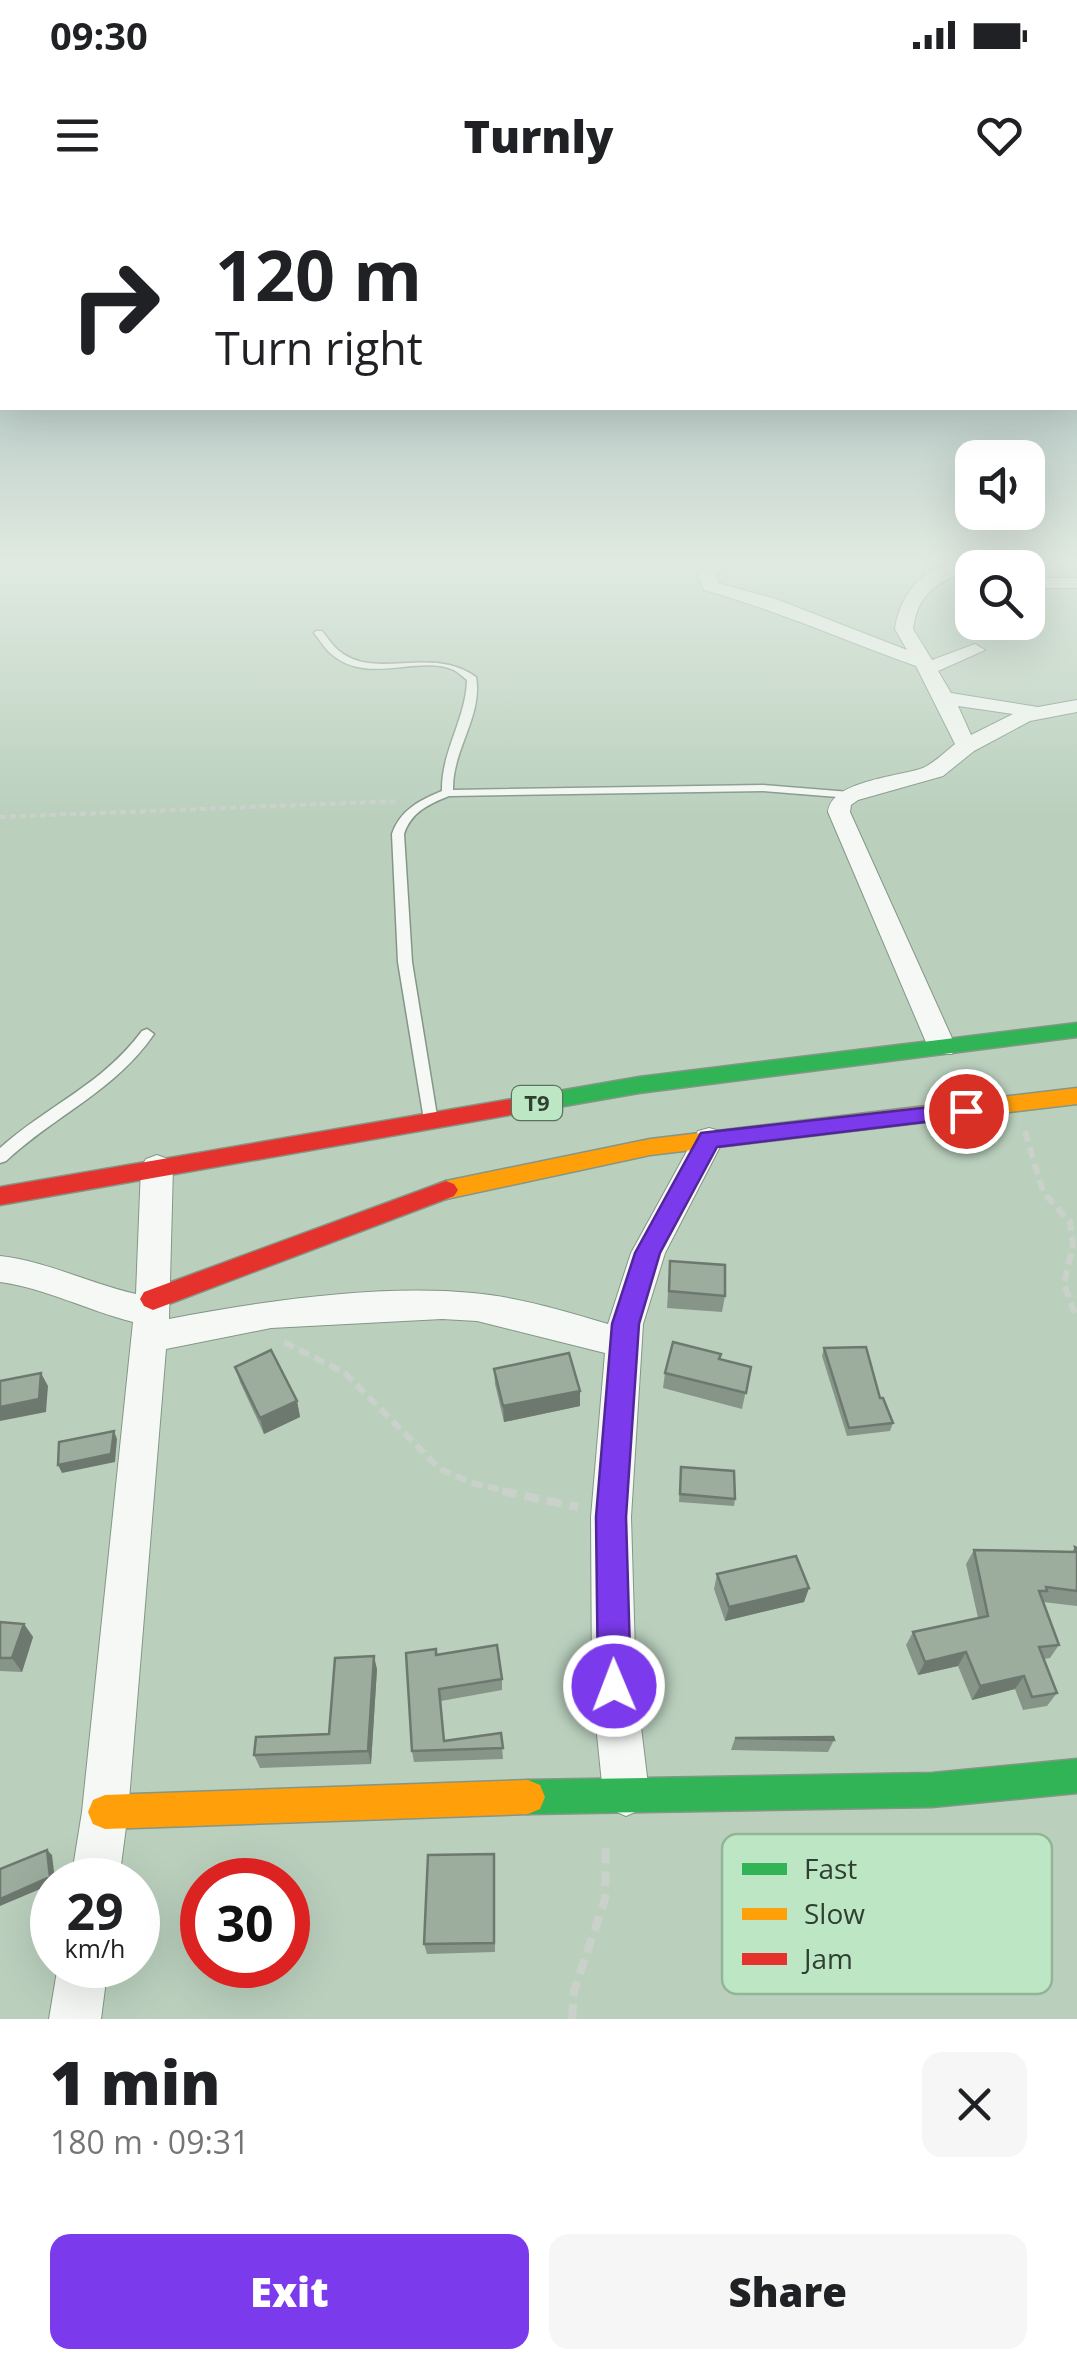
<!DOCTYPE html>
<html lang="en">
<head>
<meta charset="utf-8">
<style>
  body { margin:0; font-family:"Open Sans",sans-serif; background:#f6f6f6; color:#202124; height:100vh; display:flex; flex-direction:column; font-size:38px; white-space:nowrap }
  * { box-sizing:border-box; margin:0 }
  p { font-size:32px; color:#757577 }
  .icon { flex:none; width:55px; height:55px; fill:none; stroke:currentColor; stroke-width:2; stroke-linecap:round; stroke-linejoin:round }
  .map { position:relative; height:1819px; overflow:hidden }
  .panel { display:flex; flex-direction:column; background:#fff; flex:1 }
  .panel>* { flex:none }
  .top-card { position:absolute; left:0px; top:0px; width:1078px; height:210px; box-shadow:0 10px 40px #0002; background:#fff; color:#202124; overflow:hidden }
  .buttons { position:absolute; left:955px; top:240px; display:grid; gap:20px }
  .buttons a { display:grid; place-items:center; width:90px; height:90px; border-radius:20px; background:#fff; box-shadow:0 10px 40px #0002; font-size:50px }
  .speed { position:absolute; left:30px; top:1658px; display:flex; gap:20px; font-size:50px; font-weight:700; text-align:center }
  .speed>* { display:grid; place-content:center; width:130px; height:130px; border-radius:50%; background:#fff; box-shadow:0 10px 40px #0002; line-height:1 }
  .speed small { font-size:25px; font-weight:400 }
  .speed .limit { border:15px solid #d22; background:#fff; color:#111 }
  .pin { position:absolute; display:grid; place-items:center; width:85px; height:85px; color:#fff; margin:-42px; border:5px solid #fff; border-radius:50%; box-shadow:0 2px 10px #0007 }
  .me { position:absolute; width:110px; margin:-55px; rotate:359deg; stroke-linejoin:round; filter:drop-shadow(0 0 8px #0008) }
  .turn { display:flex; align-items:center; gap:35px; height:210px; padding:0 50px; font-size:45px }
  .turn .icon { width:130px; height:130px; stroke-width:2.5 }
  .turn b { display:block; font-size:70px; line-height:85px }
  .round { display:grid; place-items:center; flex:none; width:105px; height:105px; border-radius:20px; background:#f6f6f6 }
  .headline { display:flex; align-items:center; justify-content:space-between; height:170px; padding:0 50px }
  h1 { font-size:60px; font-weight:800; line-height:75px }
  .primary-button { display:flex; gap:20px; margin-top:auto; padding:20px 50px }
  .primary-button a { flex:1; height:115px; border-radius:20px; background:#7c3aed; color:#fff; font-size:40px; font-weight:800; line-height:115px; text-align:center }
  .primary-button a+a { background:#f6f6f6; color:#202124 }
  .status { display:flex; justify-content:space-between; align-items:center; height:70px; padding:0 50px; background:#fff; direction:ltr }
  .status svg { height:28px; fill:currentColor }
  header { display:flex; justify-content:space-between; align-items:center; height:130px; padding:0 50px; background:#fff; font-size:45px; font-weight:800 }
  .map>svg:first-child { display:block }
</style>
</head>
<body>
<div class="status"><b>09:30</b><svg viewBox="0 0 49 12"><path d="M0 12V9h3v3zM5 12V6h3v6zM10 12V3h3v9zM15 12V0h3v12zM26 1h20v11H26zM47 4h2v5h-2z"/></svg></div>
<header><svg class="icon" aria-label="menu" viewBox="0 0 24 24"><path d="M4 6h16M4 12h16M4 18h16"/></svg>Turnly<svg class="icon" aria-label="heart" viewBox="0 0 24 24"><path d="M12 20l-8-8c-3-5 5-10 8-4 3-6 11-1 8 4z"/></svg></header>
<div class="map">
<svg width="1077" height="1819" viewBox="0 0 1077 1819">
  <rect width="100%" height="100%" fill="#bad0bd"/>
  <g fill="none" stroke-linecap="round" stroke-linejoin="round">
    <defs>
      <path id="lane" d="M316,431H322C327,437 332,445 338,450C375,482 430,444 476,477C483,516 452,550 453,590L763,585L850,592L856,595L850,598L763,591L449,596C429,604 411,612 404,634L412,762L438,922L430,927L425,926L398,762L392,634C400,610 420,600 442,591C441,552 466,519 467,480C463,477 459,473 454,470C418,454 365,487 329,452C324,447 319,439 314,433Z
        M147,829L154,834C116,890 54,916 6,961L0,963V948C48,905 102,885 142,831Z"/>
      <path id="street" d="M711,360H729L716,375L718,383L776,399L907,450L895,429C899,397 925,361 961,365V373C933,385 917,397 913,429L932,460L975,444L985,450L938,471L951,493L1038,507L1077,500V512L1030,521L974,551L943,576L858,600L851,605L850,612L956,847L952,854H932L928,847L828,612C831,581 897,577 923,568C934,563 945,552 955,544L916,466C845,441 776,410 704,390L698,374ZM958,506L1013,514L971,535Z
        M1028,378H1077V388H1028Z
        M709,928L720,931L724,939L665,1053L643,1124L631,1317L636,1486L649,1593L642,1609L626,1616L610,1609L603,1593L592,1486L591,1317L605,1153L477,1121L442,1119L271,1128L166,1149L128,1612L119,1680H71L82,1612L133,1122C89,1111 45,1088 0,1082V1056C47,1061 90,1084 136,1094L141,967L146,959L157,955L168,959L173,967L169,1119C262,1101 378,1084 473,1093C518,1097 565,1111 608,1124L631,1053L698,931Z
        M58,1765H108L101,1819H49Z"/>
      <path id="fast" d="M1077,823V837L639,893L547,909L536,901L547,893L639,877Z
        M1077,1559V1593L932,1607L528,1614L516,1609L511,1597L516,1585L528,1580L932,1573Z"/>
      <path id="slow" d="M1077,888V904L650,955L446,999L438,996L434,990L438,984L446,981L650,939Z
        M528,1580L540,1585L545,1597L540,1609L528,1614L105,1629L93,1624L88,1612L93,1600L105,1595Z"/>
      <path id="jam" d="M547,893L555,895L558,901L555,907L0,1005V987Z
        M446,981L454,984L458,990L454,996L153,1110L144,1106L140,1099L144,1092Z"/>
    </defs>
    <use href="#lane" stroke="#849687" stroke-width="3"/>
    <use href="#street" stroke="#849687" stroke-width="2"/>
    <use href="#fast" stroke="#849687" stroke-width="3"/>
    <use href="#slow" stroke="#849687" stroke-width="3"/>
    <use href="#jam" stroke="#849687" stroke-width="3"/>
    <path stroke="#cad1cb" stroke-width="4" stroke-dasharray="6 4" stroke-linecap="butt" d="M0,617L399,601"/>
    <path stroke="#cad1cb" stroke-width="6" stroke-dasharray="11 6" stroke-linecap="butt" d="M1025,931L1043,992L1070,1022L1073,1044L1064,1084L1077,1119
      M284,1142L345,1173L440,1269L472,1283L515,1293"/>
    <path stroke="#cad1cb" stroke-width="8" stroke-dasharray="15 8" stroke-linecap="butt" d="M502,1291L578,1307
      M572,1819L574,1791L605,1699L606,1642"/>
    <use href="#lane" fill="#f5f8f5" fill-rule="evenodd"/>
    <use href="#street" fill="#f5f8f5" fill-rule="evenodd"/>
    <use href="#fast" fill="#30b455" fill-rule="evenodd"/>
    <use href="#slow" fill="#ff9f0a" fill-rule="evenodd"/>
    <use href="#jam" fill="#e5322d" fill-rule="evenodd"/>
  </g>
  <path fill="#869588" d="M670,1061L725,1096L722,1112L667,1108Z
    M824,1148L880,1198L893,1223L890,1231L847,1236L822,1156Z
    M719,1159L751,1167L742,1209L663,1188L665,1173Z
    M235,1167L297,1201L300,1217L264,1234L240,1182Z
    M494,1169L580,1191V1206L504,1222L495,1184Z
    M681,1267L735,1299L734,1306L679,1302Z
    M1075,1347L1077,1348V1406L1043,1402L1059,1445L1050,1458L1044,1459L1057,1493L1047,1506L1023,1510L1015,1489L972,1500L958,1466L918,1475L906,1445L913,1432L978,1418L966,1364L974,1350L1072,1352Z
    M717,1374L809,1388L804,1402L725,1421L714,1389Z
    M0,1422L24,1424L33,1437L22,1472L0,1471Z
    M436,1455L502,1479V1490L441,1501L444,1541L501,1533L503,1559L414,1562L412,1551Z
    M377,1469L371,1564L260,1568L254,1555L329,1534Z
    M735,1538L834,1540L828,1552L731,1550Z
    M495,1664V1752L427,1754L424,1744Z
    M758,1664L847,1711L840,1720L763,1728L754,1674Z"/>
  <path fill="#6d796f" d="M41,1173L48,1186L46,1212L0,1221V1207Z
    M580,1191V1206L504,1222L503,1206Z
    M297,1201L300,1217L264,1234L260,1218Z
    M114,1231L117,1239L115,1262L62,1273L58,1265Z
    M809,1388L804,1402L725,1421L729,1407Z
    M24,1424L33,1437L22,1472L12,1458Z
    M966,1452L958,1466L918,1475L925,1462Z
    M374,1456L377,1469L371,1564L368,1551Z
    M1024,1476L1015,1489L972,1500L980,1486Z
    M47,1650L52,1655L55,1680H52V1684L0,1706V1699Z"/>
  <path fill="#9cad9e" stroke="#6d796f" stroke-width="2.5" d="M670,1061L725,1065V1096L669,1091Z
    M673,1142L721,1154L719,1159L751,1167L746,1193L665,1173Z
    M866,1147L880,1198H883L893,1223L849,1228L824,1148Z
    M271,1150L297,1201L260,1218L235,1167Z
    M569,1153L580,1191L503,1206L494,1169Z
    M41,1173L39,1199L0,1207V1181Z
    M114,1231L111,1254L58,1265L59,1242Z
    M681,1267L734,1271L735,1299L680,1294Z
    M1075,1347L1077,1348V1391L1046,1387L1047,1391H1039L1059,1445L1039,1447L1057,1493L1032,1497L1024,1476L980,1486L966,1452L925,1462L913,1432L988,1416L974,1350L1076,1352Z
    M796,1356L809,1388L729,1407L717,1374Z
    M0,1422L24,1424L12,1458H0Z
    M497,1445L502,1479L439,1489L444,1541L501,1533L503,1548L412,1551L406,1453L436,1449V1455Z
    M374,1456L368,1551L254,1555L256,1537L329,1534L335,1458Z
    M833,1537L834,1540L735,1538Z
    M47,1650L50,1677L0,1699V1669Z
    M494,1654V1743L424,1744L428,1655Z"/>
  <linearGradient id="sky" x2="0" y2="1"><stop stop-color="#92acac"/><stop offset="0.59" stop-color="#e0eae1"/><stop offset="1" stop-color="#e0eae1" stop-opacity="0"/></linearGradient>
  <rect width="1077" height="615" fill="url(#sky)"/>
  <path fill="#7c3aed" stroke="#51269a" stroke-width="2.5" d="M966,903L974,905L978,911L974,916L717,947L660,1053L639,1124L626,1317L631,1486L626,1498L614,1503L603,1498L598,1486L596,1317L612,1124L635,1053L701,933Z"/>
  <g text-anchor="middle" stroke-width="8" stroke-linejoin="round" paint-order="stroke">
    <rect fill="#bde7c4" stroke="#5a725e" stroke-width="2.5" x="512" y="886" width="50" height="34" rx="8"/>
    <g font-size="22" font-weight="bold" fill="#2f4032">
      <text x="537" y="911">T9</text>
    </g>
  </g>
  <rect x="722" y="1634" width="330" height="160" rx="15" fill="#bde7c4" stroke="#92b598" stroke-width="2.5"/>
  <rect x="742" y="1663" width="45" height="12" fill="#30b455"/>
  <rect x="742" y="1708" width="45" height="12" fill="#ff9f0a"/>
  <rect x="742" y="1753" width="45" height="12" fill="#e5322d"/>
  <g font-size="28" fill="#2f4032">
    <text x="804" y="1679">Fast</text>
    <text x="804" y="1724">Slow</text>
    <text x="804" y="1769">Jam</text>
  </g>
</svg>
<div class="buttons">
<a><svg class="icon" aria-label="sound" viewBox="0 0 24 24"><path d="M4 9h4l5-4v14l-5-4H4zM17 9q2 3 0 6"/></svg></a>
<a><svg class="icon" aria-label="search" viewBox="0 0 24 24"><circle cx="10" cy="10" r="6"/><path d="M15 15l6 6"/></svg></a>
</div>
<div class="speed"><div>29<small>km/h</small></div><div class="limit">30</div></div>
<div class="pin" style="left:966px;top:911px;background:#d93025"><svg class="icon" aria-label="arrive" viewBox="0 0 24 24"><path d="M6 21V4h12l-3 4 3 4H6"/></svg></div>
<svg class="me" style="left:614px;top:1486px" viewBox="-20 -20 40 40"><circle r="17" fill="#7c3aed" stroke="#fff" stroke-width="3"/><path d="M0-11L8 9 0 5-8 9z" fill="#fff"/></svg>
<div class="top-card">
<div class="turn"><svg class="icon" aria-label="right" viewBox="0 0 24 24"><path d="M7 20v-9h11M14 6l5 5-5 5"/></svg><div><b>120 m</b>Turn right</div></div>
</div>
</div>
<section class="panel">
<div class="headline"><div><h1>1 min</h1><p>180 m · 09:31</p></div><a class="round"><svg class="icon" aria-label="close" viewBox="0 0 24 24"><path d="M6 6l12 12M18 6L6 18"/></svg></a></div>
<div class="primary-button"><a>Exit</a><a>Share</a></div>
</section>
</body>
</html>
